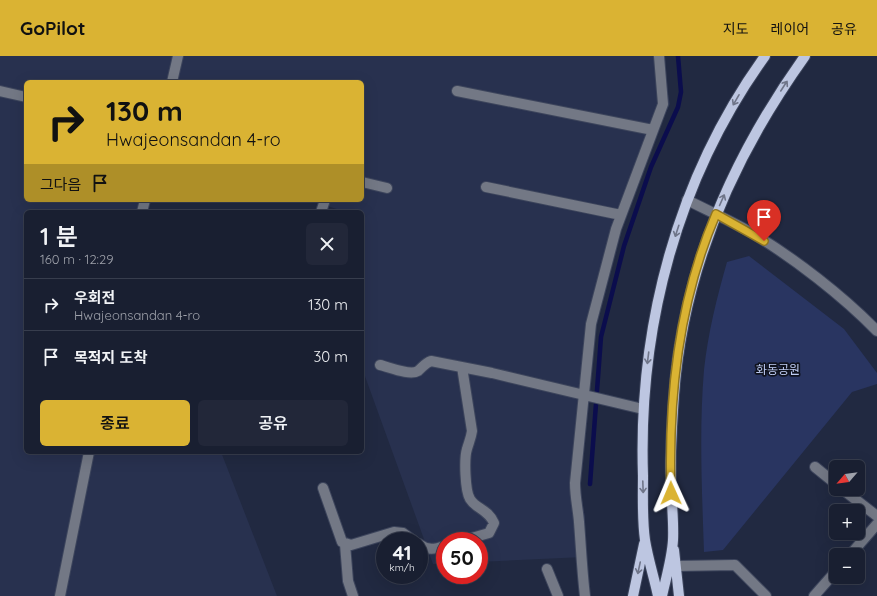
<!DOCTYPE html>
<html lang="ko">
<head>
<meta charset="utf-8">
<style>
  body { margin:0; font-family:Quicksand,"Noto Sans KR",sans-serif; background:#222739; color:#f1f3f6; height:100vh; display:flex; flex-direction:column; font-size:15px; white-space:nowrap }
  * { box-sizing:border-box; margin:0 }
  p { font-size:13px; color:#9fa2ab }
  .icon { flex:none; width:22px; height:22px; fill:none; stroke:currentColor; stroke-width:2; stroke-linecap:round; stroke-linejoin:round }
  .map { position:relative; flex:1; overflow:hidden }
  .drawer { position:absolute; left:24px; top:154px; width:340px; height:244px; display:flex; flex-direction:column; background:#191f31; border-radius:6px; box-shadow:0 4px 16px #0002,0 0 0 1px #373d4d }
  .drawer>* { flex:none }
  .hud { position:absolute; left:24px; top:24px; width:340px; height:122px; border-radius:6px; box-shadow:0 4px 16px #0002,0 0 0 1px #373d4d; background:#dab333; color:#111; overflow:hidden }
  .needle { width:26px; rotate:242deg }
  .controls { position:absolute; left:829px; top:404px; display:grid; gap:8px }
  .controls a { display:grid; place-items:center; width:36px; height:36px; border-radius:6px; background:#191f31; box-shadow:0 4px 16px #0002,0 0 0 1px #373d4d; font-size:20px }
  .speed { position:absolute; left:376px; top:476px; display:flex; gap:8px; font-size:20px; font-weight:700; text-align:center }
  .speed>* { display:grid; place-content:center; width:52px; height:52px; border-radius:50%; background:#191f31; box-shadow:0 4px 16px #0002,0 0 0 1px #373d4d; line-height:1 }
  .speed small { font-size:10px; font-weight:400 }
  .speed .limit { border:6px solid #d22; background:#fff; color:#111 }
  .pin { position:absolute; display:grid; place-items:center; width:34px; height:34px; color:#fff; margin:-41px -17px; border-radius:50% 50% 50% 0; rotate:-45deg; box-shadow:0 0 4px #0007 }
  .pin .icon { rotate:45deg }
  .me { position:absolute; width:44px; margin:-22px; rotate:359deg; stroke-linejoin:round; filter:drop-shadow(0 0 3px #0008) }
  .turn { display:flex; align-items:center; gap:14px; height:84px; padding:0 16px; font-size:18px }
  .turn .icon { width:52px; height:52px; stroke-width:2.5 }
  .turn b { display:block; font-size:28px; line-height:34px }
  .then { display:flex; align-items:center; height:38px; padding:0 16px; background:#0003; gap:8px; font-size:15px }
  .round { display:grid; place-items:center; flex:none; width:42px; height:42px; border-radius:6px; background:#222739 }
  .head { display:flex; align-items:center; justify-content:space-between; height:68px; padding:0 16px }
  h1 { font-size:24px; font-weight:600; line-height:30px }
  .button { display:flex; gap:8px; margin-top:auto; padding:8px 16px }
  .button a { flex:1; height:46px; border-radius:6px; background:#dab333; color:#111; font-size:16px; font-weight:600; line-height:46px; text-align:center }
  .button a+a { background:#222739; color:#f1f3f6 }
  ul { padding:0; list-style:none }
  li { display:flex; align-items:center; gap:12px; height:52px; padding:0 16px; border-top:1px solid #373d4d }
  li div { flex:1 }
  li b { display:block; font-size:15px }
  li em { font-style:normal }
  header { display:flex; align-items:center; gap:24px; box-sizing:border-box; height:56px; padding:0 20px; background:#dab333; color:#111 }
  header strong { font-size:19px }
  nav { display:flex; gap:22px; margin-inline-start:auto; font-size:14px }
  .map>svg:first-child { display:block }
</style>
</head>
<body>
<header>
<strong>GoPilot</strong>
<nav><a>지도</a><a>레이어</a><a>공유</a></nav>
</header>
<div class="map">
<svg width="877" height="540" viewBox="0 0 877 540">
  <rect width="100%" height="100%" fill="#212941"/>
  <path fill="#28314f" d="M0,0H660L670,48L654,81L624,155L606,220L593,287L579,427L585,461L584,501L479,506V485H445V507L433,508L362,312V156H345L311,144H362V26H26V144H150L144,156H26V396H221L277,540H0Z"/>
  <path fill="#293561" d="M749,200L844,273L877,317V328L852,336L723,494L704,496C702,436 699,374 704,314C708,277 717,241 727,206Z"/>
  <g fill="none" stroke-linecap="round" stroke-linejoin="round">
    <path stroke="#0b0d4d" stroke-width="4.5" d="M590,428L601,281L624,190L651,111L678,51L681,36L678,0"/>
    <defs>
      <path id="minor" d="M172,26L178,0
        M0,35L26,41
        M457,35L653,74
        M362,126L387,132
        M486,131L621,159
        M687,144C709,155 731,165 752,177C794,202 843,240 877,275
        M142,156L145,144
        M321,156L325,144
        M380,309C389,311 410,320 418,315C423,311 425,307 431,305L492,317L643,353
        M815,411L836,428
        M323,432L342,486L351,489L394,476L403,477L414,485
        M842,433L877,460
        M461,485L489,477L494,467C488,453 476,453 470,443C465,435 464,402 467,393C469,386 471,382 472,375L462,311
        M345,488L348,525L353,540
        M419,488C428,495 435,493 445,490
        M850,499L877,468
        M676,510L735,509L766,540
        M547,513L558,540
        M60,540L89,396
        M585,540C582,515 581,491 579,466C578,453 575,441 575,427L591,268L616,173L663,48L659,0
        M814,540L836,515"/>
      <path id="major" d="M674,494L679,540
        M633,540L644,488
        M658,540C654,521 648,503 645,484C642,463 643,441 643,420C638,271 677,122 765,0
        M662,540C666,522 672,502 673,484C674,464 671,443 671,423C670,395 672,367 674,339C683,213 732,102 805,0"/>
    </defs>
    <use href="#minor" stroke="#3d455c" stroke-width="12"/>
    <use href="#major" stroke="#3d455c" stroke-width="12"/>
    <use href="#minor" stroke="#737885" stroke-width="10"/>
    <use href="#major" stroke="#bdc6e1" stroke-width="10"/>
  </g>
  <defs><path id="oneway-shaft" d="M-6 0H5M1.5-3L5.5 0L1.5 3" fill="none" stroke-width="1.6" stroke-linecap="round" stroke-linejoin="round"/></defs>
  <g stroke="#6f7589">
    <use href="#oneway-shaft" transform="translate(784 30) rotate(-57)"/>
    <use href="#oneway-shaft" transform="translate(736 44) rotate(120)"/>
    <use href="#oneway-shaft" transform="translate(722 144) rotate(-66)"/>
    <use href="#oneway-shaft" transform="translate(677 175) rotate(108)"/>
    <use href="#oneway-shaft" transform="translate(648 302) rotate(97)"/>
    <use href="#oneway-shaft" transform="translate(643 431) rotate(88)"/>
    <use href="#oneway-shaft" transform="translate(639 512) rotate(102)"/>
  </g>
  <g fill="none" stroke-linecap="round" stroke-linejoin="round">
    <defs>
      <path id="route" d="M671,437C668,344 679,244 716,158L764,185"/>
    </defs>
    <use href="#route" stroke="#8e7421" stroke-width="10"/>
    <use href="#route" stroke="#dab333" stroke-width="7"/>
  </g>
  <g text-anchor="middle" stroke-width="3.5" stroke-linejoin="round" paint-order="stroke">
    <g font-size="12" fill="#bfcdf4" stroke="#0f121d">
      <text x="778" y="318">화동공원</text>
    </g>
  </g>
</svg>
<div class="controls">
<a><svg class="needle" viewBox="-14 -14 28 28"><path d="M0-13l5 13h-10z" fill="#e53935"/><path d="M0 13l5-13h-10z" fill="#9fa2ab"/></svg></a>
<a>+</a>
<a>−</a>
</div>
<div class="speed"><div>41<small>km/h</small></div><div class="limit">50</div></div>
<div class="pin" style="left:764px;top:185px;background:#d93025"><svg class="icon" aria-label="arrive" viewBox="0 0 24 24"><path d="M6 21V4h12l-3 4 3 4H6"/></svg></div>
<svg class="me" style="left:671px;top:437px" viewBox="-20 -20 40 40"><path d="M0-17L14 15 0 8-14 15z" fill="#dab333" stroke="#fff" stroke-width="4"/></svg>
<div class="hud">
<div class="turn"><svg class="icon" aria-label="right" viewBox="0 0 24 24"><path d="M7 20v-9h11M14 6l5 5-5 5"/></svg><div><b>130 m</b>Hwajeonsandan 4-ro</div></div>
<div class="then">그다음<svg class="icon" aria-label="arrive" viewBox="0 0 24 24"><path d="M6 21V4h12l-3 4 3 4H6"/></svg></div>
</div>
<section class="drawer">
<div class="head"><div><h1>1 분</h1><p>160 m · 12:29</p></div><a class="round"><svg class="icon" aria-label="close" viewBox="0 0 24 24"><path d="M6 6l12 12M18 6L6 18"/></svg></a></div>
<ul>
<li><svg class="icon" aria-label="right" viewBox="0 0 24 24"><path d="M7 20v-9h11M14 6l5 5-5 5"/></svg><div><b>우회전</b><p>Hwajeonsandan 4-ro</p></div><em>130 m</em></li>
<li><svg class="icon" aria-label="arrive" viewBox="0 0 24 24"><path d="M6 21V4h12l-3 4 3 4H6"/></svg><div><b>목적지 도착</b></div><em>30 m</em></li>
</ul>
<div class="button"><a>종료</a><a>공유</a></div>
</section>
</div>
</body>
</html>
